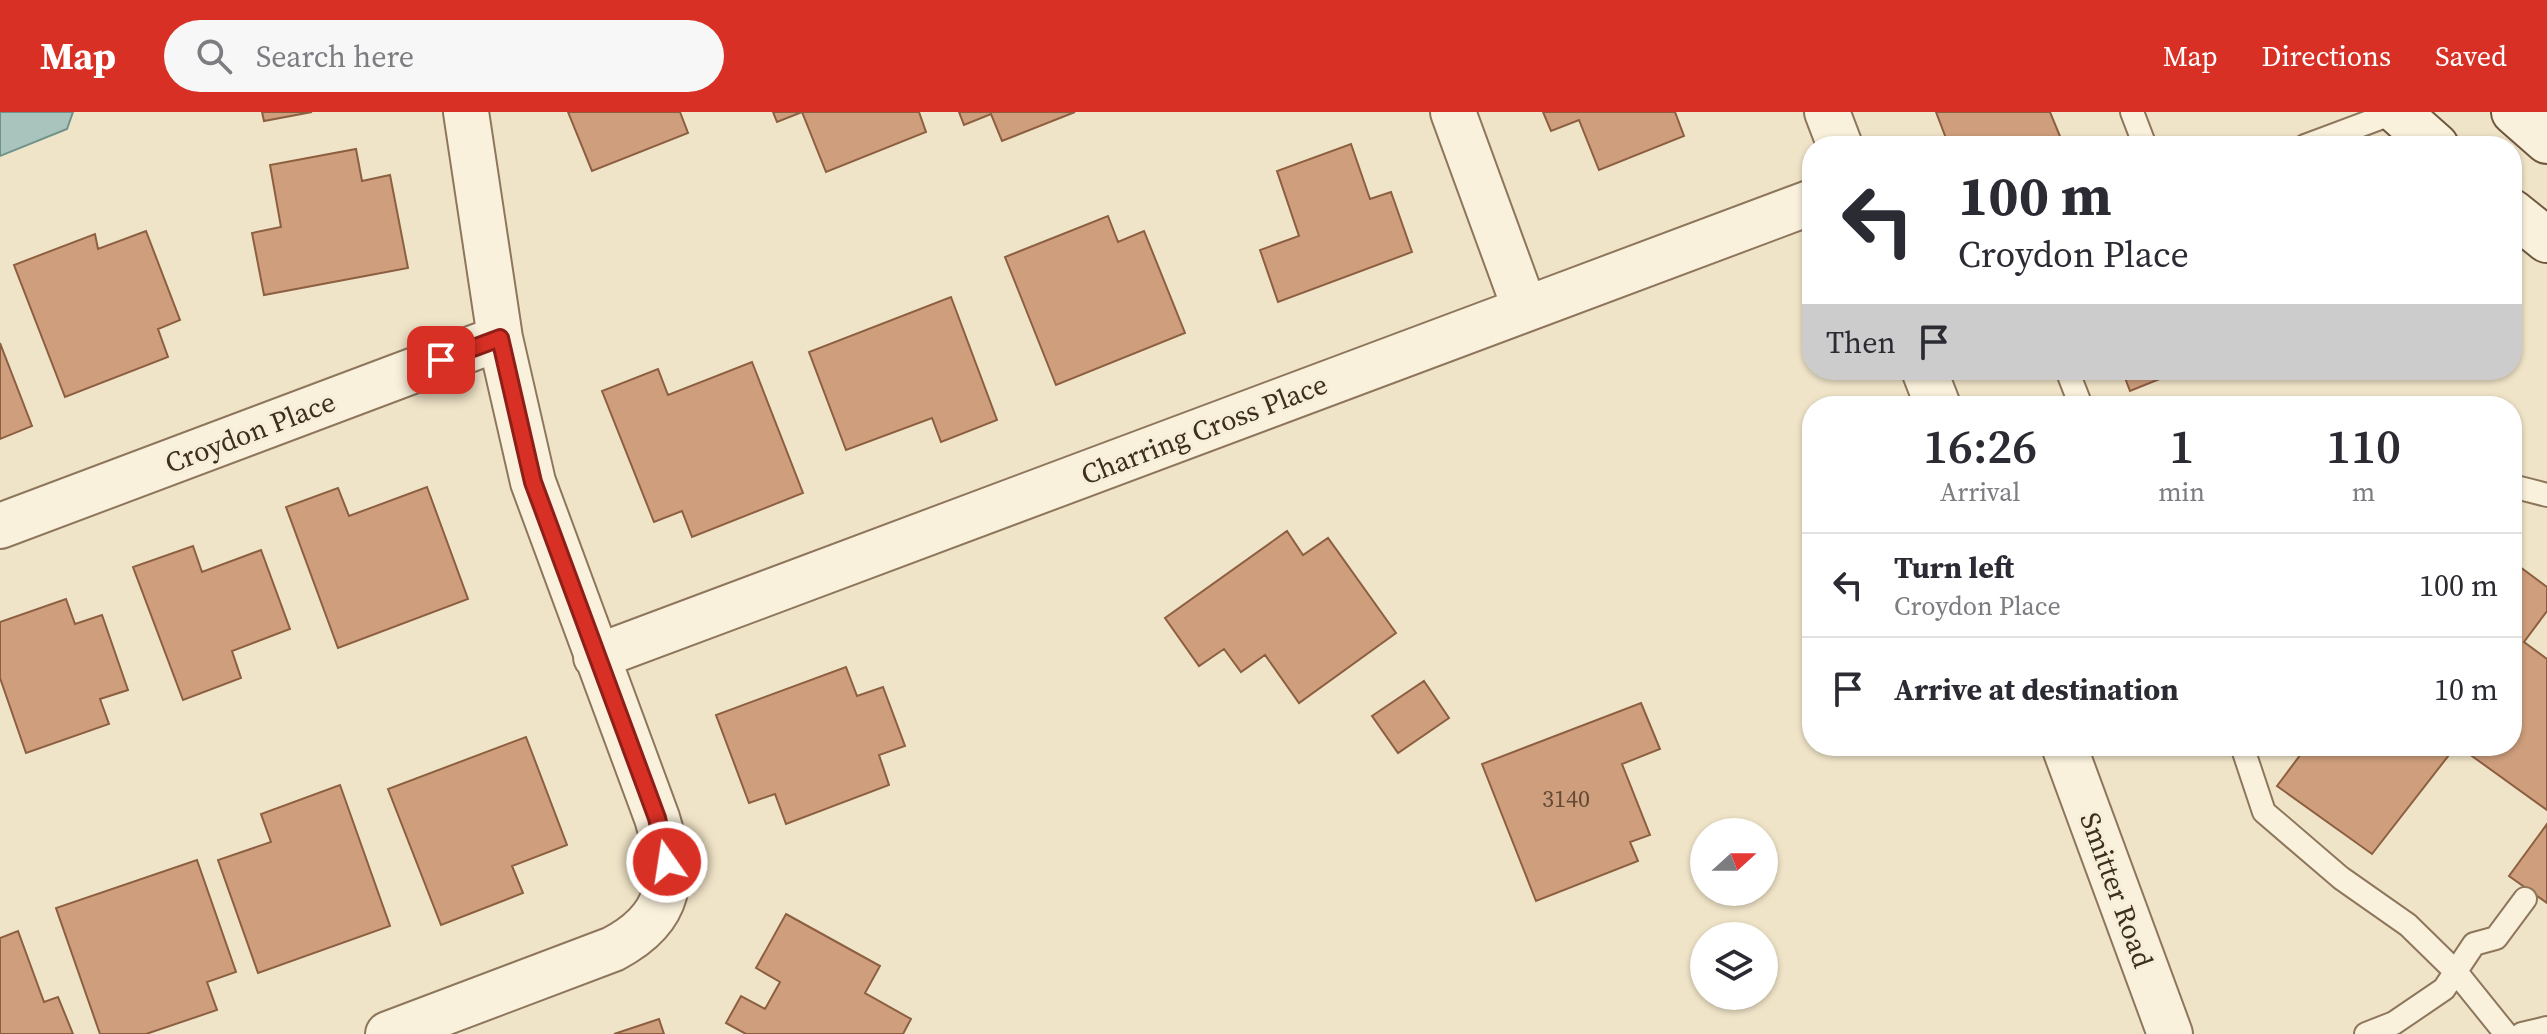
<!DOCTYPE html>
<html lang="en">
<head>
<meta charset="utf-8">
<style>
  body { margin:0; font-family:"Source Serif 4",serif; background:#f7f7f7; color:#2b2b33; height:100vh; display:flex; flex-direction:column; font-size:30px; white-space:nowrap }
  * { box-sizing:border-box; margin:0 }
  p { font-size:26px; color:#7c7c81 }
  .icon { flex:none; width:44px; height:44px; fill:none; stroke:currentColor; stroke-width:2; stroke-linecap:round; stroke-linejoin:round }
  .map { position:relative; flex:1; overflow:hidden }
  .drawer { position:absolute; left:1802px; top:284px; width:720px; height:360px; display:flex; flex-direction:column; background:#fff; border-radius:32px; box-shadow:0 2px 6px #0004 }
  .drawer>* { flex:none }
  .top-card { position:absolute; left:1802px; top:24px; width:720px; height:244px; border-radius:32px; box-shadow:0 2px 6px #0004; background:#fff; color:#2b2b33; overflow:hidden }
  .needle { width:52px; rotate:69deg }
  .controls { position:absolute; left:1690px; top:706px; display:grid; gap:16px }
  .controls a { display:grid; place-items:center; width:88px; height:88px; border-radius:50%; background:#fff; box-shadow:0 2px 6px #0004; font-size:40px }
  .pin { position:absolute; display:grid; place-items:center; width:68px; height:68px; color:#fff; margin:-34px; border-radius:16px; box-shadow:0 4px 12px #0006 }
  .me { position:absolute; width:88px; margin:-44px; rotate:347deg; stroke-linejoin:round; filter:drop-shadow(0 0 6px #0008) }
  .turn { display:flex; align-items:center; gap:28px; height:168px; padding:0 24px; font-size:36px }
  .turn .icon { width:104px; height:104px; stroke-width:2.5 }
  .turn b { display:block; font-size:56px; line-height:68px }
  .then { display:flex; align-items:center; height:76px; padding:0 24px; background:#0003; gap:16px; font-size:30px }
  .eta { display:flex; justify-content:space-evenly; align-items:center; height:136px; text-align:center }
  .eta b { font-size:48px; font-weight:600; line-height:56px }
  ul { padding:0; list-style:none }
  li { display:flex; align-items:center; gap:24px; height:104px; padding:0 24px; border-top:2px solid #e1e1e2 }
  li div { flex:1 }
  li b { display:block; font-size:30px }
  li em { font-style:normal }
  header { display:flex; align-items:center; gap:48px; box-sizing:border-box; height:112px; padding:0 40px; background:#d93025; color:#fff }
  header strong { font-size:38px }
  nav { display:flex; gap:44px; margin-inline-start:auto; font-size:28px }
  .search { width:560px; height:72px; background:#f7f7f7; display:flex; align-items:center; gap:20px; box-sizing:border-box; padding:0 28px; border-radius:44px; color:#7c7c81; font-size:30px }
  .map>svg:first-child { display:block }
</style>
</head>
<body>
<header>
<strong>Map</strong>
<div class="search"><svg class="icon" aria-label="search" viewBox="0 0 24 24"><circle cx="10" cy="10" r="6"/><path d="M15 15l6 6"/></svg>Search here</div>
<nav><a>Map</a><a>Directions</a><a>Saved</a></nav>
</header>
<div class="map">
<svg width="2547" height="922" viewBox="0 0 2547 922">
  <rect width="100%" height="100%" fill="#f0e4c8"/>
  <path fill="#a9c4bc" stroke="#6f938a" stroke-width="2" d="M0,0H73L67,17L0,44Z"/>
  <path fill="#cf9f7d" stroke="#8d5f41" stroke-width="2" d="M262,0H312L264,9Z
    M568,0H680L688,21L592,59Z
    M773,0H919L926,20L826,60L802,0L777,10Z
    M959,0H1075L1002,29L991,2L964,13Z
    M1543,0H1675L1684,24L1599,58L1579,8L1551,19Z
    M1936,0H2050L2064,34H1949Z
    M1351,32L1370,87L1391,80L1412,140L1278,190L1260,138L1299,124L1277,59Z
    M356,37L362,69L390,63L408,156L264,183L252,121L281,115L270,53Z
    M1108,104L1118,130L1144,119L1185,221L1056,273L1005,145Z
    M146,119L180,208L158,217L168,245L65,285L14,153L95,122L98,137Z
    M951,185L997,308L941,330L932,306L846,338L809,240Z
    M0,231L32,314L0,327Z
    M752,250L803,381L692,425L682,399L654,410L602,279L658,257L668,283Z
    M2122,258H2182L2130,279Z
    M427,375L468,487L338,536L286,395L338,376L349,404Z
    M1287,419L1303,443L1328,426L1396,521L1299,591L1265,543L1241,560L1224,537L1199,554L1165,506Z
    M193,434L202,460L261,438L290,517L232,539L241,566L183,588L133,455Z
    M2512,449L2547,475V499L2524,530L2547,547V698L2458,634H2512Z
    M66,487L75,512L102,503L128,578L100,587L109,612L26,641L0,566V510Z
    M846,555L857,584L883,575L905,634L879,643L889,673L786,712L775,682L749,691L716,603Z
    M1424,569L1449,606L1398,641L1372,604Z
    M1641,591L1660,637L1622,652L1650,723L1630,730L1638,749L1536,789L1482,652Z
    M526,625L567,733L512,754L523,781L441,813L388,677Z
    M2307,634H2456L2372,742L2277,674Z
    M340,673L390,814L258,861L218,748L271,730L261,702Z
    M2547,712V791L2509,764Z
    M197,748L236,860L207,870L217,898L146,922H100L56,796Z
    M786,802L880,854L865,881L911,907L903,922H746L726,911L741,884L765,897L780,870L756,856Z
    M18,819L44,890L58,885L73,922H0V826Z
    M659,907L664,922H614Z"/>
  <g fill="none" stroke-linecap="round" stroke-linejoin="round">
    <defs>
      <path id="service" d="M2132,0L2145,34
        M2305,34L2396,0
        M2067,258L2081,294
        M2512,374L2547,383
        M2242,634L2264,700L2341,766L2408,813L2456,860L2506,922
        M2366,922L2394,911L2444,877L2474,832L2496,826L2525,787
        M2522,922L2547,916"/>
      <path id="minor" d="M1453,0L1525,197
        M0,414L500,226
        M596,545L1812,90
        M388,922L613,837C672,806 676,766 657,706L533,370L500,226L466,0"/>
      <path id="tertiary" d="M1827,0L1840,34
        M1924,258L1938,294
        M2064,634L2170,922"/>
      <path id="secondary" d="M2398,0L2436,34
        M2514,0L2547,29
        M2512,100L2547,128"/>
    </defs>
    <use href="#service" stroke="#8d765c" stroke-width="26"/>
    <use href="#minor" stroke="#8d765c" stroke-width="48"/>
    <use href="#tertiary" stroke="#8d765c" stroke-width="48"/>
    <use href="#secondary" stroke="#6f573f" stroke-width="48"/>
    <use href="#service" stroke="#faf1dc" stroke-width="22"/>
    <use href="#minor" stroke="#faf1dc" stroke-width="44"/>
    <use href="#tertiary" stroke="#faf1dc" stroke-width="44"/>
    <use href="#secondary" stroke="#faf1dc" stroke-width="44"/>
  </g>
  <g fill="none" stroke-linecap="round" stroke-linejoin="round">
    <defs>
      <path id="route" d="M441,248L500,226L533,370L657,706L667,750"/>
    </defs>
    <use href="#route" stroke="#8d1f18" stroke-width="20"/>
    <use href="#route" stroke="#d93025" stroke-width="14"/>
  </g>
  <g text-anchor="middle" stroke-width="6" stroke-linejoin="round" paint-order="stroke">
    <g font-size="24" fill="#624a37">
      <text x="1566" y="695">3140</text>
    </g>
    <g font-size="28" fill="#3d2e20" stroke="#f7eed8">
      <text transform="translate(1204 317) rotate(-21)" y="10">Charring Cross Place</text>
      <text transform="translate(250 320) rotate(-21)" y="10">Croydon Place</text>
      <text transform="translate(2117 778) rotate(70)" y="10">Smitter Road</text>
    </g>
  </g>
</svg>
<div class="controls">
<a><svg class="needle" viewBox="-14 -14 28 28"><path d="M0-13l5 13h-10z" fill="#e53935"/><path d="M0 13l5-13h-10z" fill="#7c7c81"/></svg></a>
<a><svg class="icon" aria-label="layers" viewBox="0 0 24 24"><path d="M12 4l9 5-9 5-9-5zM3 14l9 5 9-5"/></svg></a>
</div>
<div class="pin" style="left:441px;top:248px;background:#d93025"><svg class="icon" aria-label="arrive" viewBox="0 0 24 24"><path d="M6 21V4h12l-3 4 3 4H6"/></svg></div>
<svg class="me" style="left:667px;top:750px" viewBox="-20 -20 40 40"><circle r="17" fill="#d93025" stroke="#fff" stroke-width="3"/><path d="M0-11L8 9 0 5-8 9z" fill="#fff"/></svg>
<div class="top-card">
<div class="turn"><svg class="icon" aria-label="left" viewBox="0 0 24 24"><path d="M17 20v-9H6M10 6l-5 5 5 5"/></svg><div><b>100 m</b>Croydon Place</div></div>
<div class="then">Then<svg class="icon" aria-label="arrive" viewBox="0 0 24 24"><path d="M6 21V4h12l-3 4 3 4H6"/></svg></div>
</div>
<section class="drawer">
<div class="eta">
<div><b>16:26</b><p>Arrival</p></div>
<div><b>1</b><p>min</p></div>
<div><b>110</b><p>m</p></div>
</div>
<ul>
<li><svg class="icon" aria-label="left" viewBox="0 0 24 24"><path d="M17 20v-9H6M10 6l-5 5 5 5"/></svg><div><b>Turn left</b><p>Croydon Place</p></div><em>100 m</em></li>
<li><svg class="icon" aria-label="arrive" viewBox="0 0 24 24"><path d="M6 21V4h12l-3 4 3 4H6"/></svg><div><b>Arrive at destination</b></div><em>10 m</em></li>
</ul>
</section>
</div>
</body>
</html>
